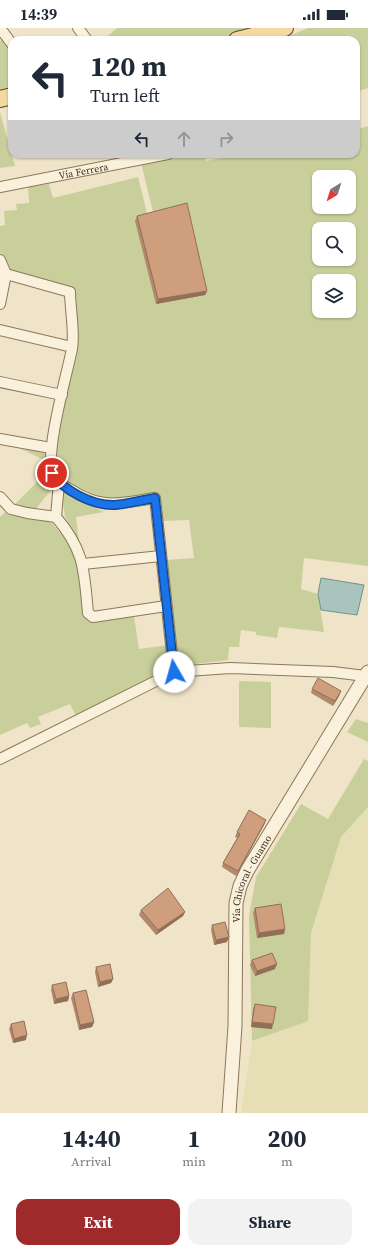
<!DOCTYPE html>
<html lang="en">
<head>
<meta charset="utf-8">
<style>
  body { margin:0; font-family:"Source Serif 4",serif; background:#f2f2f3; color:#1f2937; height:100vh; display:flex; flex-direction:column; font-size:15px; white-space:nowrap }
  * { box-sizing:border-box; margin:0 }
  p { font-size:13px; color:#747a83 }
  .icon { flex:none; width:22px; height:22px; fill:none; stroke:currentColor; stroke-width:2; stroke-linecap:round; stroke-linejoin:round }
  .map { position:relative; height:1085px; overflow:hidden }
  .side { display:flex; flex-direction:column; background:#fff; flex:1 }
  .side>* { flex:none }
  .guide { position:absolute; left:8px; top:8px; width:352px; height:122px; border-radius:12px; box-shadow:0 1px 3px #0004; background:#fff; color:#1f2937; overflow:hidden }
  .needle { width:26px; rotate:218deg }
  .tools { position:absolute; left:312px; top:142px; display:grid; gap:8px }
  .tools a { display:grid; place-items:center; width:44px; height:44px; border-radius:8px; background:#fff; box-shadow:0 1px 3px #0004; font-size:20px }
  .pin { position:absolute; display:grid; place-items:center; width:34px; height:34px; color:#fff; margin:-17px; border:2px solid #fff; border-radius:50%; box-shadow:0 1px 4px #0007 }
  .me { position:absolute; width:44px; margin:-22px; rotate:353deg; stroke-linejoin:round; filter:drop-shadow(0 0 3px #0008) }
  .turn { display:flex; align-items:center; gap:14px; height:84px; padding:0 16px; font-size:18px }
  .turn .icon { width:52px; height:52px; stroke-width:2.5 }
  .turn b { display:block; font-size:28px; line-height:34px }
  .lanes { display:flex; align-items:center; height:38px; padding:0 16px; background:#0003; justify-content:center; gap:20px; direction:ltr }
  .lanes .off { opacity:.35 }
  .eta { display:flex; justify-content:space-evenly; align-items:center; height:68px; text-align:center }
  .eta b { font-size:24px; font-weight:700; line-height:28px }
  .action { display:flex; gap:8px; margin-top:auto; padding:8px 16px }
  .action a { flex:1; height:46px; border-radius:12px; background:#9e2a2b; color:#fff; font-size:16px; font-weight:700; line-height:46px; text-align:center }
  .action a+a { background:#f2f2f3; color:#1f2937 }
  .status { display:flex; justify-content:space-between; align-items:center; height:28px; padding:0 20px; background:#fff; direction:ltr }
  .status svg { height:11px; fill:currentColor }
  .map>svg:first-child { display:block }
</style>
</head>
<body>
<div class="status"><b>14:39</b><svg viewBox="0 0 49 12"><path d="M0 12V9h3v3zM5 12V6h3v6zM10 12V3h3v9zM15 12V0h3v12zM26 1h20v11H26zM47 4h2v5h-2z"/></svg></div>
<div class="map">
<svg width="368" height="1085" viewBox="0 0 368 1085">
  <rect width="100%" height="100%" fill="#f0e4c8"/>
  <path fill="#e6deb5" d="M368,779V1085H241L252,1013L307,993L311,905L341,809Z"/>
  <path fill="#c9cf9b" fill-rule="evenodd" d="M117,0H253L218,12H103Z
    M308,0H368V60L356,64V12H279Z
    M5,9L12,18V64L0,68V13Z
    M0,84L15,138L0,140Z
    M368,98V538L304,530L301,561L318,566L324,604L279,599L277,610L256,607V604L241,602L239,619H229L228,632L179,638L166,532L194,530L189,492L163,493L157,465C142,466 109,474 96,470C80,465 68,452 56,442L54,418L76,318L72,262L9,244L0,224V198L5,197L4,183L17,182L16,176L29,175L28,159L49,156L53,170L138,149L148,189L154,188L141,135L177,126H204L206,133L242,126H356V102ZM319,149H349V179H319ZM319,201H349V231H319ZM319,253H349V283H319Z
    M21,421L48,424L51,452L55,457L35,482L15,476L45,446L42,431Z
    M61,460L104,484L76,489L79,513L65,489Z
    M9,480L20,487L50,493L78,525L86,586L134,588L139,621L168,617L171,642L76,688L70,676L38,689L41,696L30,700L27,695L0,707V489Z
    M239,653L271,654V700L239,699Z
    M356,691L368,695V714L347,704Z
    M364,731L368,733V779L341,809L311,905L308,993L252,1013L249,888L256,849L301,776L328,791Z"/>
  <path fill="#a9c4bc" stroke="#6f938a" d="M321,550L364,557L357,587L321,582L318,566Z"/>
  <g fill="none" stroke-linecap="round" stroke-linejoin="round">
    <defs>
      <g id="minor">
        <path d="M0,0L12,16"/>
        <path d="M78,0L87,12"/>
        <path id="s1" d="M0,159L168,126"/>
        <path d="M0,232L6,246L0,276"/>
        <path d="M0,247L6,246L70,264C70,280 75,305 72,321C67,346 44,426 53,446C57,455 66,459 73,463C103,482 123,475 155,470L174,644"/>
        <path d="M0,302L72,319"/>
        <path d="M0,354L62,367"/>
        <path d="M0,411L51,420"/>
        <path d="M59,454L56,489C85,523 84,543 88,585L93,589L166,578"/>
        <path d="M0,469L11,481L27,485L56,489"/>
        <path d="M83,536L161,528"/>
        <path d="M0,731L174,644L230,640L333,644L365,648"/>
      </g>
      <g id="tertiary">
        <path id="s2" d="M229,1085L235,998L236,875L240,858L247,843L368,644"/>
      </g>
      <path id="primary" d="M237,12L285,0
        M0,71L12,68"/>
    </defs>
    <use href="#minor" stroke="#8d765c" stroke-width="12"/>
    <use href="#tertiary" stroke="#8d765c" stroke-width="15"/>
    <use href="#primary" stroke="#5b4430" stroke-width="18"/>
    <use href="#minor" stroke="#faf1dc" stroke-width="10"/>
    <use href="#tertiary" stroke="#faf1dc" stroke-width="13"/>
    <use href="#primary" stroke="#f3d9a0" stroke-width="16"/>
  </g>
  <path fill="#b2896c" d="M137,188L207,263L205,267L156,276L135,193Z
    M312,661L341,663L339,668L333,678L311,665Z
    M266,792L264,797L236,848L222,839L223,835L237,810L235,809L237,804Z
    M255,880L285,901L284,906L257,910L253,885Z
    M141,882L185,884L183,888L156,907L139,887Z
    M212,897L227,914L214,917L211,902Z
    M252,932L275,941L255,948L250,937Z
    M96,939L113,951L111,955L98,959L95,944Z
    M52,957L69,968L68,973L54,976L51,962Z
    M73,965L94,994L92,999L79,1002L71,970Z
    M255,976L272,1001L251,999L253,981Z
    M11,996L26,1012L13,1015L9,1001Z"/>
  <path fill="#916f58" d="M207,263L205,267L156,276L158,271Z
    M341,663L339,668L333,678L335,673Z
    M266,792L264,797L236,848L238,843Z
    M185,884L183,888L156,907L158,902Z
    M285,901L284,906L257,910L259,905Z
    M229,909L227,914L214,917L216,912Z
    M277,936L275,941L255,948L257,943Z
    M113,951L111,955L98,959L100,954Z
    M69,968L68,973L54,976L56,971Z
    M94,994L92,999L79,1002L80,997Z
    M252,994L273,996L272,1001L251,999Z
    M27,1007L26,1012L13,1015L14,1011Z"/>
  <path fill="#cf9f7d" stroke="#916f58" d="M187,175L207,263L158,271L137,188Z
    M318,650L341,663L335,673L312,661Z
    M249,782L266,792L238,843L223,835L240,806L237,804Z
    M168,860L185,884L158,902L141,882Z
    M281,876L285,901L259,905L255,880Z
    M225,894L229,909L216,912L212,897Z
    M272,925L277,936L257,943L252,932Z
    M110,936L113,951L100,954L96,939Z
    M66,954L69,968L56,971L52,957Z
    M86,962L94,994L80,997L73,965Z
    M255,976L276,979L273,996L252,994Z
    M24,993L27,1007L14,1011L11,996Z"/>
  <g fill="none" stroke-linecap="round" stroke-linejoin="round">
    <defs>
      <path id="route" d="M52,445C64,463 93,478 115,477C128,476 142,472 155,470L174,644"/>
    </defs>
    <use href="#route" stroke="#114b97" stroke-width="10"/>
    <use href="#route" stroke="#1a73e8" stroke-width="7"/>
  </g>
  <g text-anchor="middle" stroke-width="4" stroke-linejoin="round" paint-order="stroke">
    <g font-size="10" fill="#3d2e20" stroke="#f7eed8">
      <text dy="4" stroke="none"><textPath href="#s1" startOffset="85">Vía Ferrera</textPath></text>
      <text dy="4" stroke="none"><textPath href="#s2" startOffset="238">Vía Chicoral - Guamo</textPath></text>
    </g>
  </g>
</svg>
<div class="tools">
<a><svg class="needle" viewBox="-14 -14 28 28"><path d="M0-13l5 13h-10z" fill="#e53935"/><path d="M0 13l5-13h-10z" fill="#747a83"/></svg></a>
<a><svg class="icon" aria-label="search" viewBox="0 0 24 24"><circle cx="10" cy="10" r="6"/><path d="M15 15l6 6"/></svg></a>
<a><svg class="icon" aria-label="layers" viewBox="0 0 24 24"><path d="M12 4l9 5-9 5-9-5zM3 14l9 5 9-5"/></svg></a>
</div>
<div class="pin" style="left:52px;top:445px;background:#d93025"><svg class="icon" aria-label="arrive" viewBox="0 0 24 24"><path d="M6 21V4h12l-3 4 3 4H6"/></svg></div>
<svg class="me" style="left:174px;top:644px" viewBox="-20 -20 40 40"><circle r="19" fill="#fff"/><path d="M0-13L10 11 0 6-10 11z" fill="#1a73e8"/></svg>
<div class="guide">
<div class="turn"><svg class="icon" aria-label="left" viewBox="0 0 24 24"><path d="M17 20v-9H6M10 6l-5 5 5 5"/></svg><div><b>120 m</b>Turn left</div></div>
<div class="lanes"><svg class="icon" aria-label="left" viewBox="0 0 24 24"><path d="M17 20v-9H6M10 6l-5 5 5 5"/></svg><svg class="icon off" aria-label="ahead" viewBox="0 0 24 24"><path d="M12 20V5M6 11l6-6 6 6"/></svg><svg class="icon off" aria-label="right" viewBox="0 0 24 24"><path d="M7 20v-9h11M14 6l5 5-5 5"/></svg></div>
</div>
</div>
<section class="side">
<div class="eta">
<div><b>14:40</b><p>Arrival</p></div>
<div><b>1</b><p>min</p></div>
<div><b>200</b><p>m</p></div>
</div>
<div class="action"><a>Exit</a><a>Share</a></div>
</section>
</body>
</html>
